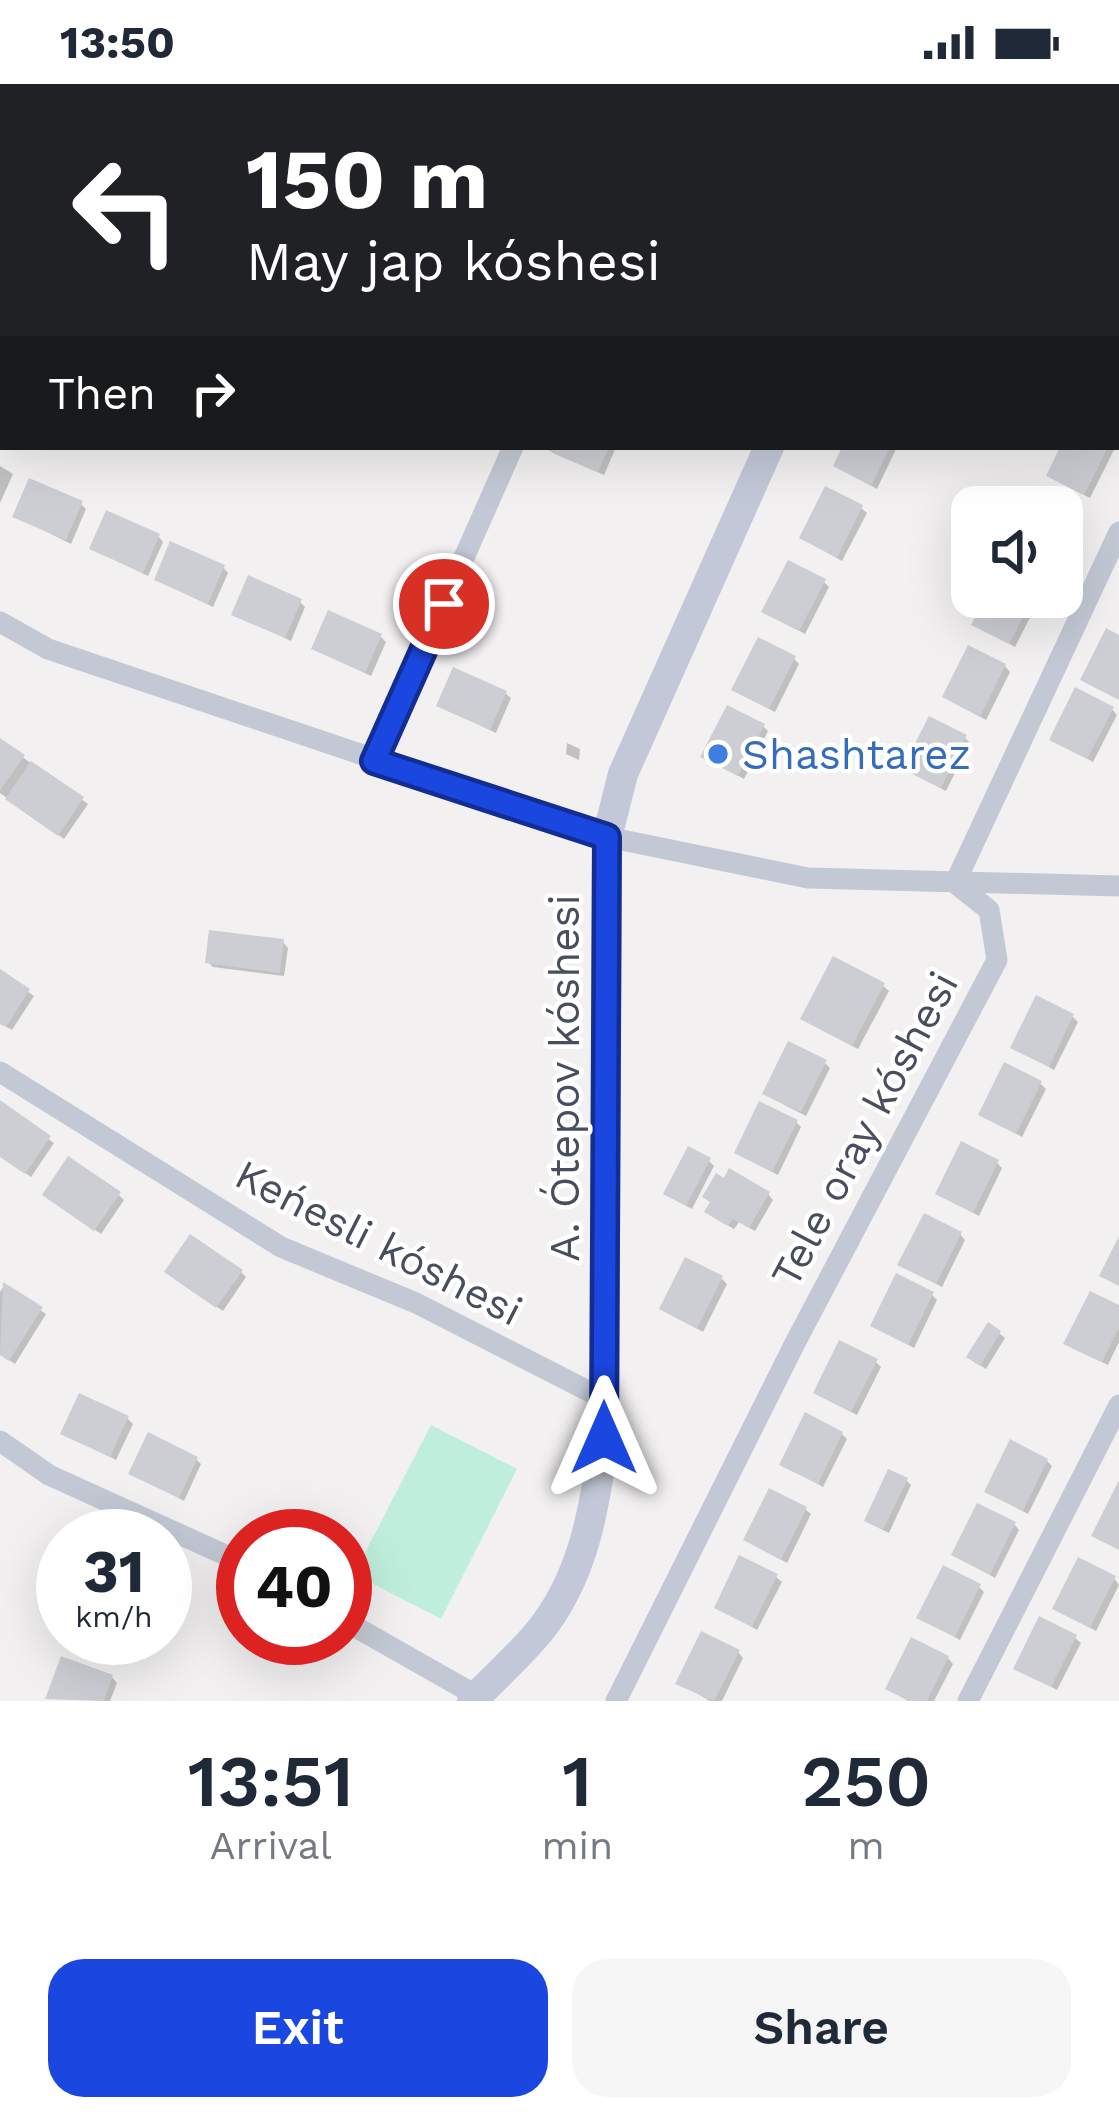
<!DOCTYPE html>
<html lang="en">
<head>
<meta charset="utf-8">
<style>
  body { margin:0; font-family:"Work Sans",sans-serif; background:#f6f6f7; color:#1f2937; height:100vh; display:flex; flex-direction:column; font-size:45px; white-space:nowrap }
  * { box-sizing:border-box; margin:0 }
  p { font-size:39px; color:#747a83 }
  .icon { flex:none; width:66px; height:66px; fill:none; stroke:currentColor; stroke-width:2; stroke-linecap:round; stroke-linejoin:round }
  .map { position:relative; height:1617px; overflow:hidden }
  .details { display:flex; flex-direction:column; background:#fff; flex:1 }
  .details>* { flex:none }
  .hud { position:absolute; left:0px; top:0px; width:1119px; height:366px; box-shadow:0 12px 48px #0002; background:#202124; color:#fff; overflow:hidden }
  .tools { position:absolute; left:951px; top:402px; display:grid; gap:24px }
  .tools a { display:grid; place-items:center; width:132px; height:132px; border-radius:24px; background:#fff; box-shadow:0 12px 48px #0002; font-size:60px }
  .speed { position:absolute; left:36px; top:1425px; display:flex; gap:24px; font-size:60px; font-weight:700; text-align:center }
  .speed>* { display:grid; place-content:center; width:156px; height:156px; border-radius:50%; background:#fff; box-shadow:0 12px 48px #0002; line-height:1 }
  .speed small { font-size:30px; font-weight:400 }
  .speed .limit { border:18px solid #d22; background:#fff; color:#111 }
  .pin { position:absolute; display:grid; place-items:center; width:102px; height:102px; color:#fff; margin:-51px; border:6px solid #fff; border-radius:50%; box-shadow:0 3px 12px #0007 }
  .me { position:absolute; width:132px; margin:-66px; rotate:0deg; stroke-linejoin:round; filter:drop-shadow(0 0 9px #0008) }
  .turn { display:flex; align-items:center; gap:42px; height:252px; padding:0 48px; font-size:54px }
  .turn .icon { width:156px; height:156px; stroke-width:2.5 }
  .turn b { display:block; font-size:84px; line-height:102px }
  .then { display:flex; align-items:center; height:114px; padding:0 48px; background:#0003; gap:24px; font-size:45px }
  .eta { display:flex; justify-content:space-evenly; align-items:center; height:204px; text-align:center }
  .eta b { font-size:72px; font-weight:600; line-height:84px }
  .action { display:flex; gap:24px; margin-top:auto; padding:24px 48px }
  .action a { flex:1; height:138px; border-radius:36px; background:#1b47e1; color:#fff; font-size:48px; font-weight:600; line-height:138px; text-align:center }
  .action a+a { background:#f6f6f7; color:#1f2937 }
  .status { display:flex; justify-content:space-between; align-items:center; height:84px; padding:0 60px; background:#fff; direction:ltr }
  .status svg { height:33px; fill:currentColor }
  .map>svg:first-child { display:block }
</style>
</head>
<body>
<div class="status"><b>13:50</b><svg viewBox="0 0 49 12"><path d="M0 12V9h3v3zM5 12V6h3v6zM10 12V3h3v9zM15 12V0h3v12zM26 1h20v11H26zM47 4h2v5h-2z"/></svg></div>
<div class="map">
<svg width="1119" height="1617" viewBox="0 0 1119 1617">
  <rect width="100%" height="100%" fill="#f2f0f0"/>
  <path fill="#bfefdc" d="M431,1341L517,1385L441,1535L354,1490Z"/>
  <path fill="#0003" d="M286,0H320L327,3H285Z
    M1027,0H1079L1026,3Z
    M0,89L3,90V134L0,132Z
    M1116,288L1119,290V352L1116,351Z
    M548,363H616L604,391L553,369Z
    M846,363H897L877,405L836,382Z
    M1064,363L1114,366L1090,414L1055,396Z
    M0,382L13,390L0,419Z
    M81,420L86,425L71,460L15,432Z
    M861,424L867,429L842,477L802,454Z
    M1062,437L1075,447L1062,473Z
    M158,452L163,458L148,492L92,465Z
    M223,483L228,489L213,523L157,496Z
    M824,498L829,503L805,550L765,528Z
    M989,513L1039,516L1015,563L975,541Z
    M300,518L305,523L291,557L234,530Z
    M380,552L386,558L371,592L315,565Z
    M794,575L799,580L775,628L740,610Z
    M1005,582L1010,588L986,636L946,613Z
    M505,609L511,614L496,649L440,622Z
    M1112,625L1117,631L1093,678L1053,655Z
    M763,642L768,647L744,695L704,673Z
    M965,654L970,659L946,707L911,689Z
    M0,657L88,720L64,755L0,709Z
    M567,659L580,665L579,676L566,670Z
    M283,858L288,864L284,892L213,883L208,878Z
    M0,889L34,912L12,946L0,939Z
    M883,902L889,907L858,965L809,939Z
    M1073,933L1078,938L1054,986L1014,963Z
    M825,979L830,984L806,1032L771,1014Z
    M1041,1000L1046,1005L1022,1053L982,1030Z
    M0,1020L54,1059L31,1093L0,1071Z
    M796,1038L801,1043L778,1091L737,1069Z
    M709,1077L714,1082L692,1125L672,1114Z
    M997,1079L1002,1084L979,1132L938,1109Z
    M768,1110L773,1116L755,1147L739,1138L734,1145L713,1133L712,1120Z
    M119,1111L124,1116L101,1150L51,1115Z
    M960,1150L965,1156L942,1203L901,1181Z
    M241,1188L246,1193L223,1227L173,1193Z
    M721,1194L727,1200L703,1248L663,1225Z
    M4,1202L46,1230L15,1280L0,1270V1208Z
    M932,1211L937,1216L914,1264L873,1241Z
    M1119,1224V1258L1108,1281L1072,1264Z
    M999,1249L1005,1254L986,1285L975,1278Z
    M876,1278L881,1283L857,1331L822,1313Z
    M128,1335L133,1340L116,1376L63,1349Z
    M842,1350L847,1355L823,1403L783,1381Z
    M196,1375L201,1380L184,1417L132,1389Z
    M1047,1377L1052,1382L1028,1430L988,1408Z
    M906,1396L911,1401L889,1449L873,1441L867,1436Z
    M805,1425L811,1430L787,1479L746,1456Z
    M1014,1440L1019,1446L995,1494L955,1471Z
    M776,1493L782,1498L757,1546L717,1523Z
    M1114,1494L1119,1501L1096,1547L1056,1525Z
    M979,1503L984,1508L960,1556L920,1533Z
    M1075,1554L1081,1559L1057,1606L1016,1584Z
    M738,1568L743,1574L722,1617H710L679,1599Z
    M948,1574L953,1580L934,1617H908L889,1605Z
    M112,1593L117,1599L110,1617L49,1614Z"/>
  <path fill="#cdced4" d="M541,363H609L598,388Z
    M842,363H890L871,402L833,382Z
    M1060,363H1108L1084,411L1046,392Z
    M29,394L83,417L66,456L12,433Z
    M825,402L863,421L837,474L799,454Z
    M106,426L160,450L143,489L89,465Z
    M170,457L225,481L208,520L154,496Z
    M788,476L826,495L799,547L761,528Z
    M248,491L302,515L285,554L231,531Z
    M985,513H1033L1009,560L971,541Z
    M328,526L382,550L365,589L311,565Z
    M1106,544L1119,551V616L1080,596Z
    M758,553L796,572L769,625L731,606Z
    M968,561L1006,580L980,633L942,613Z
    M453,583L507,607L490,646L436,622Z
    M1075,603L1114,623L1087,675L1049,656Z
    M727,621L765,640L738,692L700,673Z
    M929,632L967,651L941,704L902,685Z
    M0,654L25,671L0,706Z
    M31,677L84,713L58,752L5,715Z
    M209,846L284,855L280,889L205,879Z
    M833,872L885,899L852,962L800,935Z
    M0,885L30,905L6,943L0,940Z
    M1036,911L1074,930L1049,983L1010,964Z
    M788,957L827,976L801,1028L762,1010Z
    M1004,978L1042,997L1016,1050L978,1031Z
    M0,1016L51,1052L25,1090L0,1073Z
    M759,1017L798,1036L772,1088L734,1069Z
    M961,1057L999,1076L973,1129L935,1110Z
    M688,1062L711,1074L686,1122L663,1110Z
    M68,1072L121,1108L94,1147L42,1111Z
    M729,1084L770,1108L749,1144L733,1135L728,1142L704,1128L710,1118L702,1113L716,1089L724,1094Z
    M924,1129L962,1148L936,1200L897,1181Z
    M190,1150L243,1186L216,1224L164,1188Z
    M1119,1152V1202L1099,1192Z
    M685,1173L723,1192L697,1245L659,1225Z
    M896,1189L934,1208L908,1261L870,1242Z
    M3,1198L43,1223L9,1277L0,1271Z
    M1090,1207L1119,1221V1243L1102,1278L1063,1260Z
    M988,1238L1001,1247L980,1282L966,1273Z
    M839,1256L878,1275L851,1328L813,1309Z
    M79,1309L129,1332L110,1373L60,1350Z
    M805,1328L843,1348L818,1400L779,1381Z
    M148,1348L198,1373L179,1414L128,1390Z
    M1010,1355L1048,1375L1023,1427L984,1408Z
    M888,1385L908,1394L883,1446L864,1437Z
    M1119,1396V1466L1091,1452Z
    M769,1404L807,1423L781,1476L743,1456Z
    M977,1419L1016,1438L990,1491L951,1471Z
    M739,1471L778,1490L752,1543L714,1524Z
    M1078,1473L1116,1492L1090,1544L1052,1525Z
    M943,1481L981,1500L955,1553L916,1534Z
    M1039,1532L1077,1551L1051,1603L1013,1585Z
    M701,1547L740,1566L714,1617L675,1600Z
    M911,1553L949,1572L927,1617H909L885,1605Z
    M61,1572L113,1591L104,1617L45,1615Z"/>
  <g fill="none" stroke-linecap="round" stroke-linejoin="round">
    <path stroke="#c3c9d4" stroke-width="21" d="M248,3L250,0
      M667,3L668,0
      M0,42L3,43
      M0,538L48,565L607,753L808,794L1119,802
      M374,677L513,363
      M0,988L281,1163L416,1219L604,1315
      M0,1357L49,1391L243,1479
      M345,1537L477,1612
      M616,1617L794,1261L997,876L989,826L955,799L1119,448
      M968,1617L1119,1321"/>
    <path stroke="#c3c8d8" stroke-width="30" d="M936,3L938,0
      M472,1617C494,1594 518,1573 538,1549C584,1494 595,1422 604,1354L607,753L623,690L769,363"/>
  </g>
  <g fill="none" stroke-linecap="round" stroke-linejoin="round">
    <defs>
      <path id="route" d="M444,520L374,677L607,753L604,1354"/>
    </defs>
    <use href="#route" stroke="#122e92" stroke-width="30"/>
    <use href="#route" stroke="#1b47e1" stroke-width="21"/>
  </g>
  <circle fill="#3f7fe0" stroke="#fff" stroke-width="4.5" cx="718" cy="670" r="12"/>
  <g text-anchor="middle" stroke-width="9" stroke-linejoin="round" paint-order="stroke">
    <g font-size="42" fill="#366cbe" stroke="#fff" text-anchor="start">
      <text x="742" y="685">Shashtarez</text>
    </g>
    <g font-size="42" fill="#484e5d" stroke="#fff">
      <text transform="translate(564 994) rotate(-90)" y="15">A. Ótepov kóshesi</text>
      <text transform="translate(864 1045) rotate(-62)" y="15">Tele oray kóshesi</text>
      <text transform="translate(379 1158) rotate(27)" y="15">Keńesli kóshesi</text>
    </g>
  </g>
</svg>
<div class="tools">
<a><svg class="icon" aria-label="sound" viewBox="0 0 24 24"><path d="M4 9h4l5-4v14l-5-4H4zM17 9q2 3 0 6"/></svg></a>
</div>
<div class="speed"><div>31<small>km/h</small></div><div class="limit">40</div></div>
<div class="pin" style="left:444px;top:520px;background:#d93025"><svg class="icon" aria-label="arrive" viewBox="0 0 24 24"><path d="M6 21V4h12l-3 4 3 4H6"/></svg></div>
<svg class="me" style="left:604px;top:1354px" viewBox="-20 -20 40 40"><path d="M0-17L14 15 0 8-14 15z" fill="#1b47e1" stroke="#fff" stroke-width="4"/></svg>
<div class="hud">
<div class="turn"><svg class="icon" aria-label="left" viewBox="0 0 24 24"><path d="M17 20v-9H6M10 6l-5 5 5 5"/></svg><div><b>150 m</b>May jap kóshesi</div></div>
<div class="then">Then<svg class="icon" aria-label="right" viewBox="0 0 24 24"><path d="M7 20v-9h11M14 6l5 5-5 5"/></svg></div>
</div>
</div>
<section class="details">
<div class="eta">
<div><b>13:51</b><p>Arrival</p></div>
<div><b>1</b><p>min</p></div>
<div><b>250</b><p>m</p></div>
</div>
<div class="action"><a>Exit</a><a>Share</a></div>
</section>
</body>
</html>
